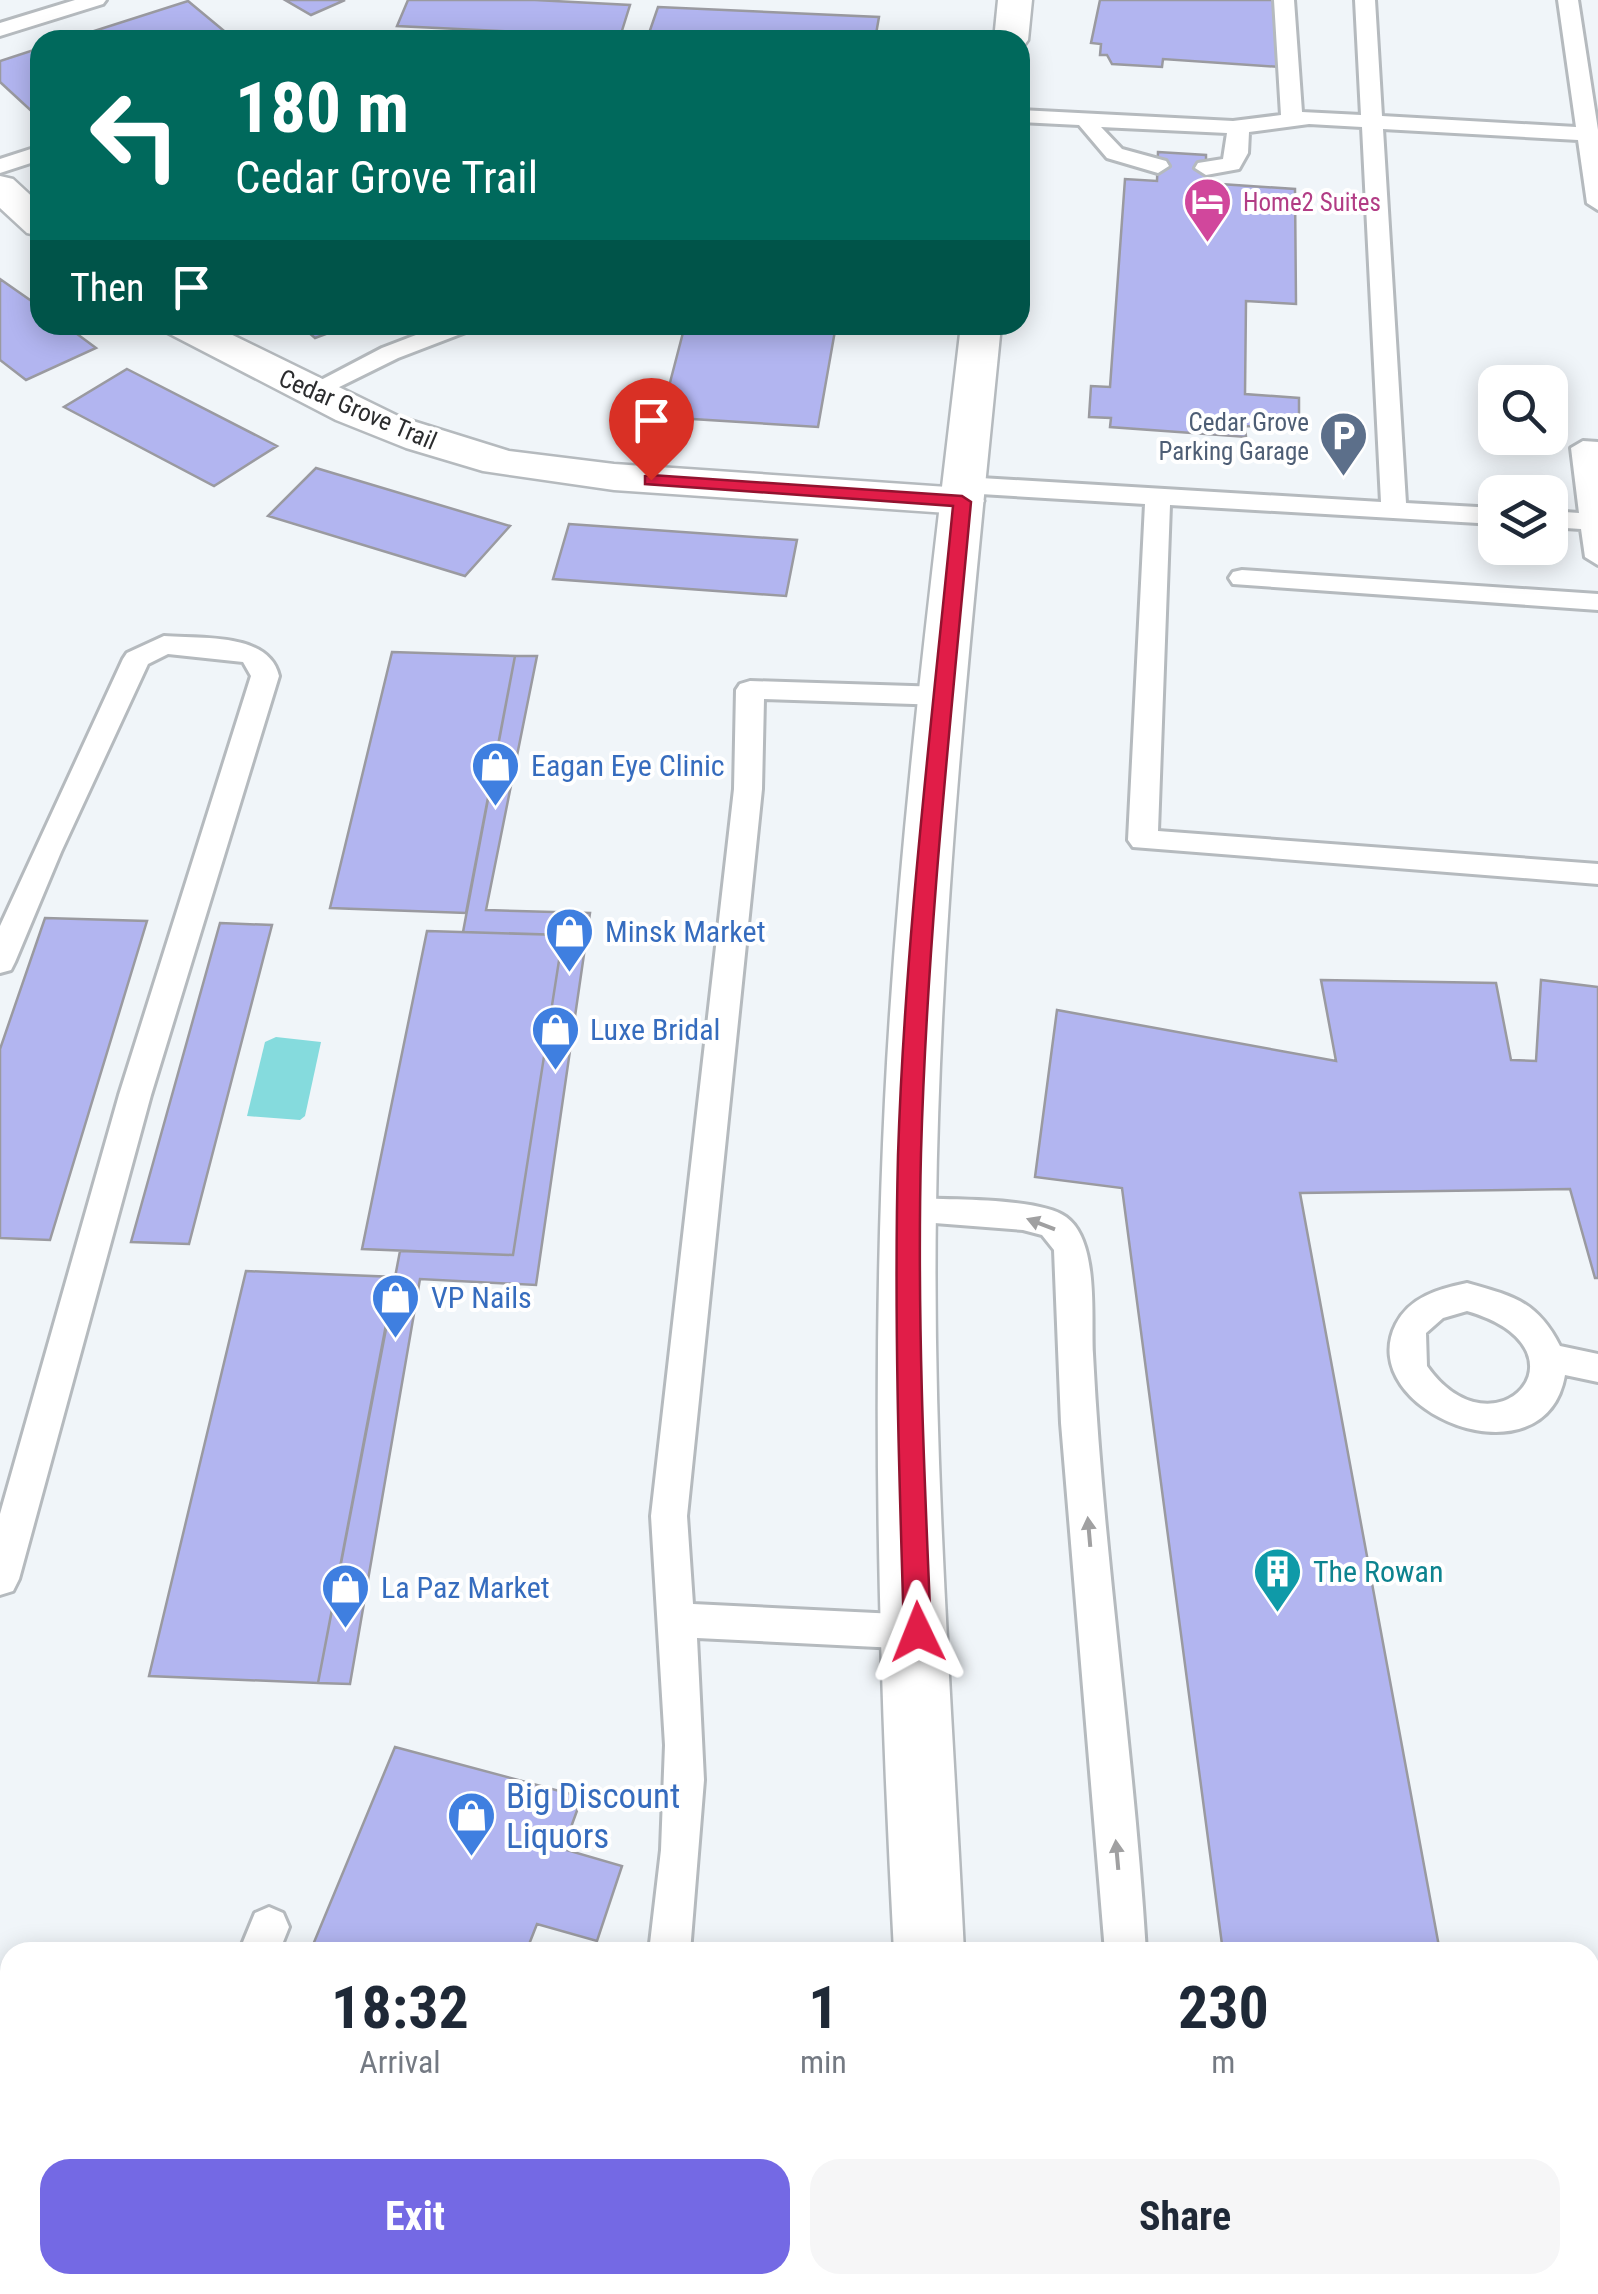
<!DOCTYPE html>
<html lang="en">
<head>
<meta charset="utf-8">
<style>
  body { margin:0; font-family:"Roboto Condensed",sans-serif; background:#f6f6f7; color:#1f2937; height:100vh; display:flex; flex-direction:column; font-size:38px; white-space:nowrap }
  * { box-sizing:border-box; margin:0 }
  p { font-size:32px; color:#747a83 }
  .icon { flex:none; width:55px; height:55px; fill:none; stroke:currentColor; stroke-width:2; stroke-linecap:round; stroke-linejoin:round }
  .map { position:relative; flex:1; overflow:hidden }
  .sheet { position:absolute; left:0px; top:1942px; width:1600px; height:352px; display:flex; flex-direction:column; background:#fff; border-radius:30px 30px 0 0; box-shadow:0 5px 25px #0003 }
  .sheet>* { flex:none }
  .top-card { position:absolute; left:30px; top:30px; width:1000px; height:305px; border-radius:30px; box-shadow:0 5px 25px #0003; background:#00695c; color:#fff; overflow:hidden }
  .tools { position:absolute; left:1478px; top:365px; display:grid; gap:20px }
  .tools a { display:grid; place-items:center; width:90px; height:90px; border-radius:20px; background:#fff; box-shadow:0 5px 25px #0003; font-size:50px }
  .pin { position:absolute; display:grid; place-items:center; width:85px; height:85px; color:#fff; margin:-102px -42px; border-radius:50% 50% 50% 0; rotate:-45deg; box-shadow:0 0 10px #0007 }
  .pin .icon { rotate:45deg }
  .me { position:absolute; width:110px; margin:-55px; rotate:358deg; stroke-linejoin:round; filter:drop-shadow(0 0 8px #0008) }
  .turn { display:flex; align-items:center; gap:35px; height:210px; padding:0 40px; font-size:45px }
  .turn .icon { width:130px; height:130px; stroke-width:2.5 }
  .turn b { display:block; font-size:70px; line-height:85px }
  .then { display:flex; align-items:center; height:95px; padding:0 40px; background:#0003; gap:20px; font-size:38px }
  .eta { display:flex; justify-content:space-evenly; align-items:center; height:170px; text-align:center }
  .eta b { font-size:60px; font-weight:700; line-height:70px }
  .cta { display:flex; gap:20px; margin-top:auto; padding:20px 40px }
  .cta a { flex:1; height:115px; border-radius:30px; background:#7469e4; color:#fff; font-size:40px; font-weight:700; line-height:115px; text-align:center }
  .cta a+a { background:#f6f6f7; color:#1f2937 }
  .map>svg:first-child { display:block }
</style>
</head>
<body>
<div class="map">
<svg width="1598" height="2294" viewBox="0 0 1598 2294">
  <rect width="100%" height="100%" fill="#f0f5f9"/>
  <path fill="#85dbdd" d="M276,1037L321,1042L305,1116L300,1120L247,1116L265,1042Z"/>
  <path fill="#b2b5f0" stroke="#9a9aa0" stroke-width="2.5" d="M285,0H345L311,15Z
    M408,0H535L630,5L620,37L397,26Z
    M1100,0H1279L1280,67L1163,59L1162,67L1112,64L1107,55H1100L1101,44L1091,43Z
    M188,1L235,40H66Z
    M658,7L879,17L875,40L647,39Z
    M40,48V117L39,118L0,82V61Z
    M1158,152L1206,155V183L1295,189L1296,304L1246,301L1245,394L1299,398V429L1245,426L1246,437L1110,427L1111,418L1089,417L1091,386L1110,387L1125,179L1157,181Z
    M0,279L40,307V325H65L96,348L26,380L0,360Z
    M300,325H350L315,338Z
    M685,325H836L818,427L661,417Z
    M127,369L277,446L214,486L64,407Z
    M316,468L510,526L465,576L268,516Z
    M569,524L797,540L786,596L553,579Z
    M392,652L515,656L466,913L330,908Z
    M515,656H537L486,910L590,913L536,1285L420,1279L350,1684L318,1683L400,1251L513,1255L563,935L463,932Z
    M45,918L147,921L50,1240L0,1238V1049Z
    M220,923L272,925L189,1244L131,1242Z
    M427,931L563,935L513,1255L362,1249Z
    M1321,980L1496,983L1511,1060L1536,1061L1541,980L1598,987V1278H1595L1570,1189L1300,1193L1440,1952H1223L1122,1188L1035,1177L1057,1010L1336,1061Z
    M246,1271L396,1277L318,1683L149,1676Z
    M395,1747L582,1797L563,1849L622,1866L597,1941L537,1924L526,1952H310Z"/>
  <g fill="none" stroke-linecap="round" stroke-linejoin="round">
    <defs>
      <path id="service" d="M75,0H106L103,4L0,36V23Z
        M1274,0H1294L1302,112L1361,115L1355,0H1375L1382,116L1576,127L1558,0H1578L1598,130V210L1587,203L1578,140L1383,129L1406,503L1495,508V524L1170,505L1158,831L1598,864V884L1133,847L1128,840L1145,504L964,493L951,485L964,477L1381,502L1362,127L1309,124L1249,132L1248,153L1239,169L1206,175L1195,168L1198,163L1223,159L1227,133L1101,127L1122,149L1166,161L1169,166L1158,173L1107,158L1079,125L1020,122V110L1233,121L1281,115Z
        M40,146V160L0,173V159Z
        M442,325H475L471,330L398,358L319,397L310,399L298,392L382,348Z
        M1583,441L1598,442V565L1585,557L1581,529L1550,527V511L1579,513L1571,448Z
        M1242,570L1598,594V610L1233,584L1229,578L1233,572Z
        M164,636C200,639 269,632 279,676L151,1095L19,1579L13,1591L0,1595V1514L119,1095L251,676L243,662L168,654L148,664L61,852L15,962L11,970L0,973V926L123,659L127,653Z
        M750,681L943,687L953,690L957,696L953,702L943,705L764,699L762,789L687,1516L693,1604L917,1615L930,1620L936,1632L930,1644L917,1649L697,1638L704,1780L690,1952H649L661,1850L665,1745L651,1516L734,789L736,690L740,684Z
        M908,1198C943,1200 1039,1197 1066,1217C1099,1241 1091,1315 1093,1354C1103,1554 1134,1753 1146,1952H1105L1061,1423L1054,1250L1042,1235L1023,1230L896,1220L891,1211L896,1202Z
        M1467,1283C1513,1296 1537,1301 1560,1346L1598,1354V1382L1565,1375C1545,1489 1352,1411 1396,1324C1410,1297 1438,1289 1467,1283ZM1467,1311C1598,1349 1495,1462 1427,1366L1426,1333L1443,1318Z
        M269,1907L283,1913L289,1927L279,1952H239L255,1913Z
        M143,2285H187L184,2294H140Z
        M1388,2285H1432V2294H1388Z"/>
      <path id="minor" d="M0,176L13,179L40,204V236L27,233L0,208Z
        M162,325H212L400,417L509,451L614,464L962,488L977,492L984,501L977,510L962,514L614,490L483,471L406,448L336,420L168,333Z"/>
      <path id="tertiary" d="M998,0H1032L1028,40L1023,47L1020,48V40H994Z
        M961,325H1001C972,618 940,912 936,1207C932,1456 952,1704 964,1952H894C879,1669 871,1383 885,1100C898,841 931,583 961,325Z
        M902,2285H978L979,2294H903Z"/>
    </defs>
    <use href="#service" stroke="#b5babe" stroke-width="6"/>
    <use href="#minor" stroke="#b5babe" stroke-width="5"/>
    <use href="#tertiary" stroke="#b5babe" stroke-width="5"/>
    <use href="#service" fill="#fff" fill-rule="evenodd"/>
    <use href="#minor" fill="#fff" fill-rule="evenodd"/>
    <use href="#tertiary" fill="#fff" fill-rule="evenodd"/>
  </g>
  <defs><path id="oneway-solid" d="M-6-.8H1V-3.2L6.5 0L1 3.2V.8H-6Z" transform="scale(2.5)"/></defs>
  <g fill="#a0a0a1">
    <use href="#oneway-solid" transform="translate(1041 1224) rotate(-159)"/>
    <use href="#oneway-solid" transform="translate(1089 1532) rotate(-95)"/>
    <use href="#oneway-solid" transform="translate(1117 1855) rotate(-95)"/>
  </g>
  <path fill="#e11d48" stroke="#92132f" stroke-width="2.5" d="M651,475L962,496L971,502C951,718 927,935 921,1153C917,1313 924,1472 931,1632L927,1640L918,1644L908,1640L904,1632C899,1473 894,1314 898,1155C905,938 932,722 953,506L645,484V476Z"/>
  <defs>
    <symbol id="hotel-pin" viewBox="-11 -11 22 30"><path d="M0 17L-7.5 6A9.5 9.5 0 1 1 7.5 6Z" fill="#d1479c" stroke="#fff"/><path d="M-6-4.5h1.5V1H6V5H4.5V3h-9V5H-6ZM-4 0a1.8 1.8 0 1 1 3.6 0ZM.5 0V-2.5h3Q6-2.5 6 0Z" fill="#fff"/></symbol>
    <symbol id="parking-pin" viewBox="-11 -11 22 30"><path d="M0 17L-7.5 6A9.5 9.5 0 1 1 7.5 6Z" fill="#5c6f8a" stroke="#fff"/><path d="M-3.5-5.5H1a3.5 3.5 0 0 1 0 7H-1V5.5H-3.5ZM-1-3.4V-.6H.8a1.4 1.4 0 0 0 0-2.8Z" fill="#fff"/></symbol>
    <symbol id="shop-pin" viewBox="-11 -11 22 30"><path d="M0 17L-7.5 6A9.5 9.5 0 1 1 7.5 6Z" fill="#3f7fe0" stroke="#fff"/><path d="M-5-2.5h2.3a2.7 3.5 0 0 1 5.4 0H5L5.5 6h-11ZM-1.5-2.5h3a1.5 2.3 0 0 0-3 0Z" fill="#fff"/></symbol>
    <symbol id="building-pin" viewBox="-11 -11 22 30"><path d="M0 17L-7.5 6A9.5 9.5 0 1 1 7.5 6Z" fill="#0f9aa8" stroke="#fff"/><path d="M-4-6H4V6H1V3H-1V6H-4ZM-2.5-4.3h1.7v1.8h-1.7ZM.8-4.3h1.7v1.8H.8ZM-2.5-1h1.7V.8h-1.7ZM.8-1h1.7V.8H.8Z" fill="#fff"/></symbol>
  </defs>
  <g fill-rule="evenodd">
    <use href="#hotel-pin" x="1180" y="174" width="55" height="75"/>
    <use href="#parking-pin" x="1316" y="408" width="55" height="75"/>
    <use href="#shop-pin" x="468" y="738" width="55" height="75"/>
    <use href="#shop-pin" x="542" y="904" width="55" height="75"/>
    <use href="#shop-pin" x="528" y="1002" width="55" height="75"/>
    <use href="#shop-pin" x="368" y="1270" width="55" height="75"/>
    <use href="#building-pin" x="1250" y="1544" width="55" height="75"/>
    <use href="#shop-pin" x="318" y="1560" width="55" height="75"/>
    <use href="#shop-pin" x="444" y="1788" width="55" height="75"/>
  </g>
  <g text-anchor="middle" stroke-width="8" stroke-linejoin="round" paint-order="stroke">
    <g font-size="25" fill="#b23c85" stroke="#fff" text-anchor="start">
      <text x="1243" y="211">Home2 Suites</text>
    </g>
    <g font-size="25" fill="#2b2c2e" stroke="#fff">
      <text transform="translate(358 409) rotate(23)" y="9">Cedar Grove Trail</text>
    </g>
    <g font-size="25" fill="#4e5e75" stroke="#fff" text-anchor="end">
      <text x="1309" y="431">Cedar Grove<tspan x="1309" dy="29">Parking Garage</tspan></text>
    </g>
    <g font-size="30" fill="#366cbe" stroke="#fff" text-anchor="start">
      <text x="531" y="776">Eagan Eye Clinic</text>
      <text x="605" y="942">Minsk Market</text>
      <text x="590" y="1040">Luxe Bridal</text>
      <text x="431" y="1308">VP Nails</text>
      <text x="381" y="1598">La Paz Market</text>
    </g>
    <g font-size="30" fill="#0d838f" stroke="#fff" text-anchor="start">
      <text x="1313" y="1582">The Rowan</text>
    </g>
    <g font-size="35" fill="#366cbe" stroke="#fff" text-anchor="start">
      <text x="506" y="1808">Big Discount<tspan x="506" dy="40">Liquors</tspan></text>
    </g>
  </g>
</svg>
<div class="tools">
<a><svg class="icon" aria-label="search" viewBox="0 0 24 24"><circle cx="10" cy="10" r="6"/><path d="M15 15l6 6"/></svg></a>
<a><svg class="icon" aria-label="layers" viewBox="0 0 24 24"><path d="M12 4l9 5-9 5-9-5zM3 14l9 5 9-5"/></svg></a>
</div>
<div class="pin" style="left:651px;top:480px;background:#d93025"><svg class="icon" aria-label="arrive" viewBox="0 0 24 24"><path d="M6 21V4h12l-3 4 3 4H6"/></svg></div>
<svg class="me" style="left:918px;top:1632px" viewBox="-20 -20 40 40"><path d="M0-17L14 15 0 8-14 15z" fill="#e11d48" stroke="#fff" stroke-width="4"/></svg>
<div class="top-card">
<div class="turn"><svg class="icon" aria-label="left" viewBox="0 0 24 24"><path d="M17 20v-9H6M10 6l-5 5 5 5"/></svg><div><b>180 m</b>Cedar Grove Trail</div></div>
<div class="then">Then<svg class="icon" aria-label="arrive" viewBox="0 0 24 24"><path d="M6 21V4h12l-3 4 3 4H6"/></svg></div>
</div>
<section class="sheet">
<div class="eta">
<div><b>18:32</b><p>Arrival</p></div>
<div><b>1</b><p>min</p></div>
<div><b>230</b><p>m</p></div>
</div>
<div class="cta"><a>Exit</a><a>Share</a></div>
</section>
</div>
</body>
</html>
